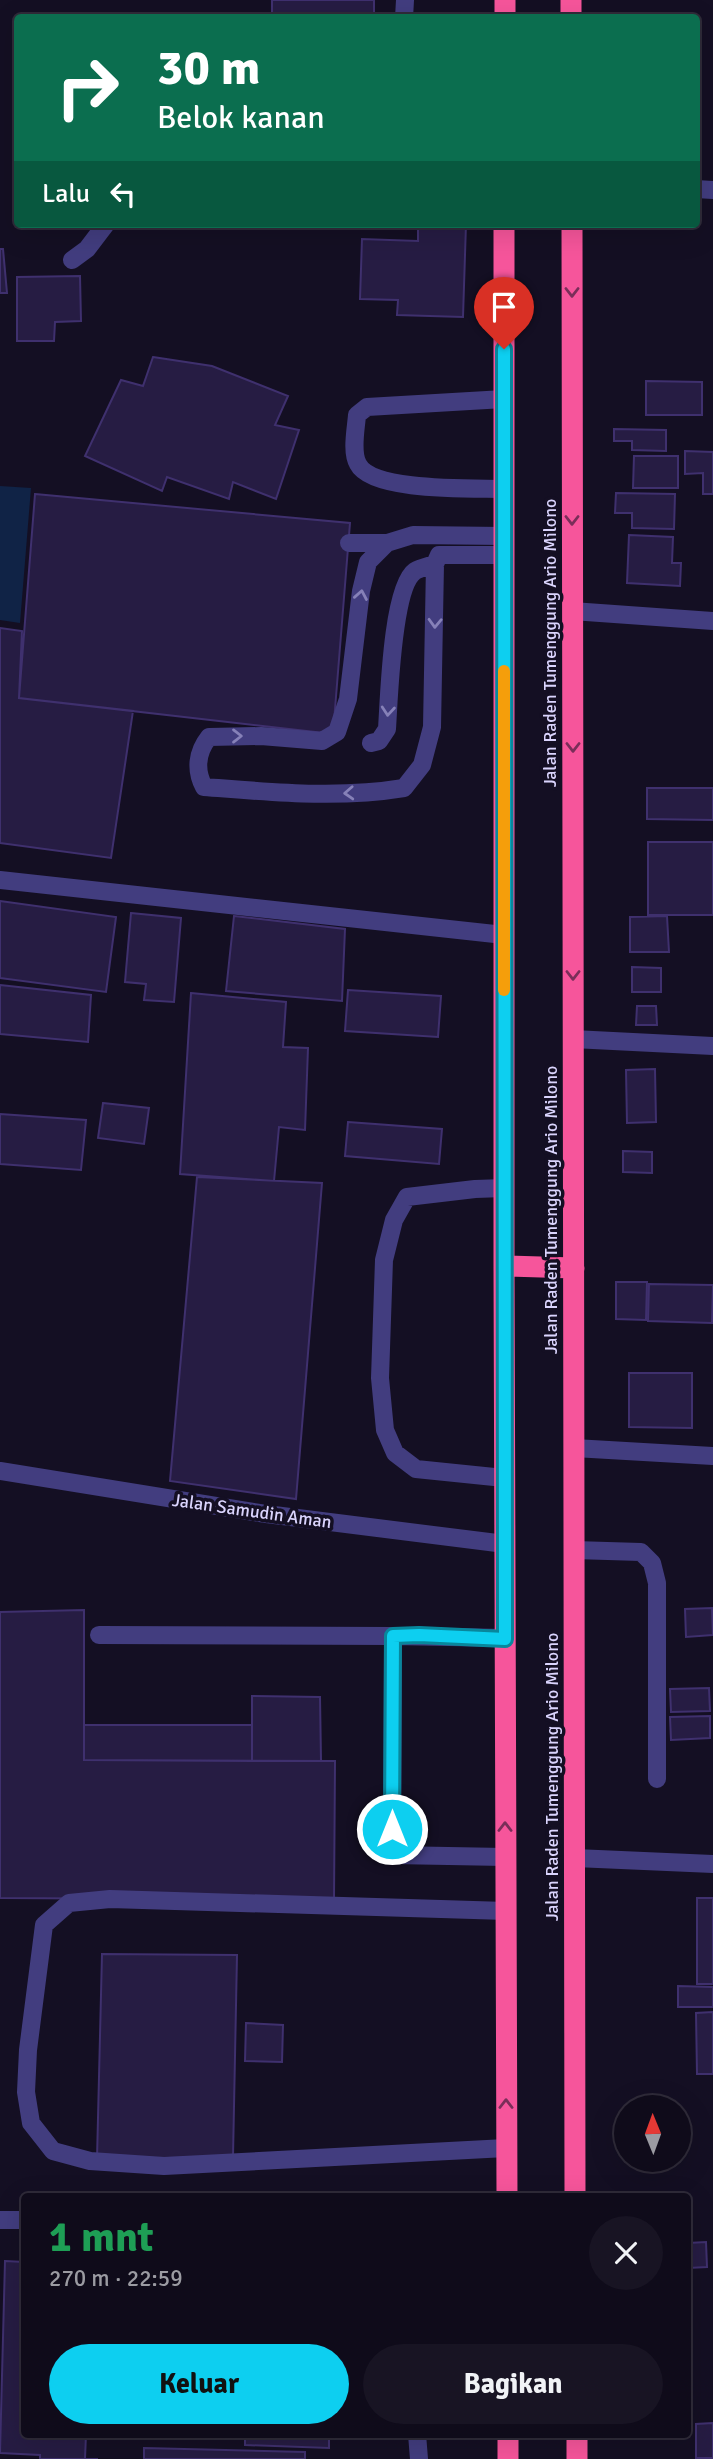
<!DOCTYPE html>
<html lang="id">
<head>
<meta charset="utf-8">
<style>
  body { margin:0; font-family:Signika,sans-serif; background:#181423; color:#f1f3f6; height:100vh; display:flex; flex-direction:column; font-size:26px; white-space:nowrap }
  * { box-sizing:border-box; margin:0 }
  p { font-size:23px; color:#9b9ba2 }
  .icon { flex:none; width:38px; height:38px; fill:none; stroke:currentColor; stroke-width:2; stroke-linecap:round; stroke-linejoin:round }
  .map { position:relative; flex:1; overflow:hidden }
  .details { position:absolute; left:21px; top:2193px; width:670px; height:245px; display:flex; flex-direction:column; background:#0f0b1a; border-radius:7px; box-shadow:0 7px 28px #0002,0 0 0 2px #2f2b39 }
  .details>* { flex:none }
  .guide { position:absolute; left:14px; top:14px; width:686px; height:214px; border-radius:7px; box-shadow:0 7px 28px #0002,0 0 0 2px #2f2b39; background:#0b6e4f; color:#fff; overflow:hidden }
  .needle { width:46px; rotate:359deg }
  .tools { position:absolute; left:614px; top:2095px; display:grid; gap:14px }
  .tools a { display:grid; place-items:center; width:77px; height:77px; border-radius:50%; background:#0f0b1a; box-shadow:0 7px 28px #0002,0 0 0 2px #2f2b39; font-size:35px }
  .pin { position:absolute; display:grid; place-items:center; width:60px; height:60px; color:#fff; margin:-72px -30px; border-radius:50% 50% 50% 0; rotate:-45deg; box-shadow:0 0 7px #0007 }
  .pin .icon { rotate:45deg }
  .me { position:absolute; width:77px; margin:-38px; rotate:0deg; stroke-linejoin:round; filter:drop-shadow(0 0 5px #0008) }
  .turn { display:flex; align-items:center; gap:24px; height:147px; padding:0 28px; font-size:32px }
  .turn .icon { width:91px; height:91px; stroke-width:2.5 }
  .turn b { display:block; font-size:49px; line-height:60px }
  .then { display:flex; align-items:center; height:66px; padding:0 28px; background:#0003; gap:14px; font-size:26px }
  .round { display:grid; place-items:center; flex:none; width:74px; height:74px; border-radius:37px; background:#181423 }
  .headline { display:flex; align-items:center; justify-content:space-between; height:119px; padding:0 28px }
  h1 { font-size:42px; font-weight:800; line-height:52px; color:#1e9e55 }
  .action { display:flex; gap:14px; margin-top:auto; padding:14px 28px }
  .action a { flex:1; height:80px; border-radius:42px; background:#0dcff0; color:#111; font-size:28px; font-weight:800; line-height:80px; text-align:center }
  .action a+a { background:#181423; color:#f1f3f6 }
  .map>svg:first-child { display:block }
</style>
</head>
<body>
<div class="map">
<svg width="713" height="2459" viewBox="0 0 713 2459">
  <rect width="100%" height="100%" fill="#140f23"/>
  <path fill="#102346" d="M0,486L31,488L20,623L0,620Z"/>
  <path fill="#261c43" stroke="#3f306e" stroke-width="2" d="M272,0H374V18H272Z
    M418,224H466L463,317L397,315L398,300L360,299L362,239L418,241Z
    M0,249H3L7,293H0Z
    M80,276L81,321L55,322L54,341H17V277Z
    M153,357L212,366L288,396L275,425L299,430L276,499L233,482L229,499L167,477L162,491L85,456L121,380L143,386Z
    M646,381L702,382V415H646Z
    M614,429L666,430V451L632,450V441H614Z
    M685,451L713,452V494H703V473L685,474Z
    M634,456H678V488H633Z
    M616,493L675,494L674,529L632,528V513H615Z
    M35,494L350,523L333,734L19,698Z
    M629,535L673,537L672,563H681L680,586L627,583Z
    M0,628L22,631L19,698L133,711L111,858L0,843Z
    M647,788H713V820L647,819Z
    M648,842H713V915H648Z
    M0,901L116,917L106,992L0,978Z
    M131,913L181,918L174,1002L144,1000L146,984L125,982Z
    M234,916L345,929L342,1001L226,991Z
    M667,916L669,952H630V917Z
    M632,967L661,968V992H632Z
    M0,985L91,995L88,1042L0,1034Z
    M348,990L441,996L438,1037L345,1031Z
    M191,993L286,1002L283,1047L308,1048L305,1130L279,1127L274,1181L180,1174Z
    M637,1006H656L657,1025H636Z
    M655,1069L656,1122L627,1123L626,1070Z
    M103,1103L149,1108L144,1144L98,1138Z
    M0,1114L86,1120L81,1170L0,1164Z
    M348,1122L442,1129L439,1164L345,1156Z
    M623,1151L652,1152V1173L623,1172Z
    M197,1177L322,1183L296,1499L170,1481Z
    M616,1282H647L646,1320L616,1319Z
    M649,1284L713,1285L712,1323L648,1321Z
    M629,1373H692V1428L629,1427Z
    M712,1608L713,1635L686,1637L685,1609Z
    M84,1610V1760L335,1761L334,1900L0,1898V1612Z
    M709,1688L710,1711L671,1712L670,1689Z
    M252,1696L320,1697L321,1761H252Z
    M710,1716V1738L671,1740L670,1717Z
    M84,1725H252V1761L84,1760Z
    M697,1898H713V1984H697Z
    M102,1954L237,1955L233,2157L97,2159Z
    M678,1986L713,1987V2007H678Z
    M713,2012V2074H697L696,2013Z
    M246,2023L283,2025L282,2062L245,2061Z
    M706,2242L707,2267L688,2268V2243Z
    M5,2261L24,2262V2434H86L85,2459H98H40V2455L0,2453Z
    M713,2423V2458H696V2424Z
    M245,2434H329V2448L245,2445Z
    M144,2448L305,2452V2459H144Z"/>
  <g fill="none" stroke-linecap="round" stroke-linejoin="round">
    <path stroke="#423d7f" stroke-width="18" d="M404,18L405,0
      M696,189L713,190
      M72,260L87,249L106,224
      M504,489C473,488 372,492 358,464C351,452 356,429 357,415L367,407L504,399
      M504,536L413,535L387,543L368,562L361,591L348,699L337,732L322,741L261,736L209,737C197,752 195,770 204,787C271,792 337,799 404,788L422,765L432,727L435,564L439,555H504
      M349,543H387
      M572,611L713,621
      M371,743L379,741L387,729C389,699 392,587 415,571C420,568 429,566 435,564
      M0,880L504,935
      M573,1039L713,1046
      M504,1188L475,1189L407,1197L394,1220L384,1260L380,1378L385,1430L395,1453L416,1469L504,1478
      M574,1448L713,1456
      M0,1471L266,1514L505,1544
      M574,1550L641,1552L652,1563L657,1583V1779
      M99,1635L393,1636
      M505,1638L393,1636L392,1855L505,1857
      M575,1858L713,1864
      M506,1911L110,1899L69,1903L44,1925L28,2050L26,2092L31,2123L53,2151L90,2161L164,2166L506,2148
      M0,2220H24
      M417,2434L419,2459"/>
    <path stroke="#f6559b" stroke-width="21" d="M505,0V18
      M571,0V18
      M504,224V1266L507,2196
      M572,224L575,2196
      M504,1266L574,1268
      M508,2434V2459
      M577,2434V2459"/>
  </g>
  <defs><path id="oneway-chevron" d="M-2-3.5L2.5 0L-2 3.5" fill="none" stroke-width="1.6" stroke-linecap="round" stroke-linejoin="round" transform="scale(1.75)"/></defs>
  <g stroke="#7a2e59">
    <use href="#oneway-chevron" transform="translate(572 292) rotate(90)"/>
    <use href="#oneway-chevron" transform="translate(572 520) rotate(90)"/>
    <use href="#oneway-chevron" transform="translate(573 747) rotate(90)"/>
    <use href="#oneway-chevron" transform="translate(573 975) rotate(90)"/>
    <use href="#oneway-chevron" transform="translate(505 1827) rotate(-90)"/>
    <use href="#oneway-chevron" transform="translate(506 2104) rotate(-90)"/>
  </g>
  <g stroke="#8681b8">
    <use href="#oneway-chevron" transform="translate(361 595) rotate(-80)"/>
    <use href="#oneway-chevron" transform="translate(435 623) rotate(92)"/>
    <use href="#oneway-chevron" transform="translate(388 711) rotate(95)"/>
    <use href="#oneway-chevron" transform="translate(237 736)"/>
    <use href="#oneway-chevron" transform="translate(349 793) rotate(177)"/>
  </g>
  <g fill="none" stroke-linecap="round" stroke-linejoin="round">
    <defs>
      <path id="route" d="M392,1829L393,1636L419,1635L505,1639L504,349"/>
    </defs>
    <use href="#route" stroke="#08879c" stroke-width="18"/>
    <use href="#route" stroke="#0dcff0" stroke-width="12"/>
    <path stroke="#f59e0b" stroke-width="12" d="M504,990V671"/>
  </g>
  <g text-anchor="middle" stroke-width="7" stroke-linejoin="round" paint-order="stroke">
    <g font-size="18" fill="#dad4fd" stroke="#140f23">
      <text transform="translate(550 643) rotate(-90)" y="6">Jalan Raden Tumenggung Ario Milono</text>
      <text transform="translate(551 1210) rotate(-90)" y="6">Jalan Raden Tumenggung Ario Milono</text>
      <text transform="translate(252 1511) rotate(8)" y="6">Jalan Samudin Aman</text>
      <text transform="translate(552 1777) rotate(-90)" y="6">Jalan Raden Tumenggung Ario Milono</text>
    </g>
  </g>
</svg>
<div class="tools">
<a><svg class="needle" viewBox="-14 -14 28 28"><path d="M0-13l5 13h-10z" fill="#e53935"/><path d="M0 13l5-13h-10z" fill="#9b9ba2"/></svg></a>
</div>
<div class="pin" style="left:504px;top:349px;background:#d93025"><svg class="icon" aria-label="arrive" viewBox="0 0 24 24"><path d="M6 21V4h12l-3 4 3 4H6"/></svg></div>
<svg class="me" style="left:392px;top:1829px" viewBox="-20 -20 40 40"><circle r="17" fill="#0dcff0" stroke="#fff" stroke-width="3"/><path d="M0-11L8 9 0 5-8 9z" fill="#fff"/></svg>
<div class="guide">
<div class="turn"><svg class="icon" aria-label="right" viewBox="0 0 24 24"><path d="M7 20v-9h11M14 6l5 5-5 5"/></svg><div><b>30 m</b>Belok kanan</div></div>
<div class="then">Lalu<svg class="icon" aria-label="left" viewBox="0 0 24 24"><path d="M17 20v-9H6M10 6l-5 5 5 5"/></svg></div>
</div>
<section class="details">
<div class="headline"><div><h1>1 mnt</h1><p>270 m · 22:59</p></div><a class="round"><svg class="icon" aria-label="close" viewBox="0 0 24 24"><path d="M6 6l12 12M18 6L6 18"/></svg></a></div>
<div class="action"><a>Keluar</a><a>Bagikan</a></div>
</section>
</div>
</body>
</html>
